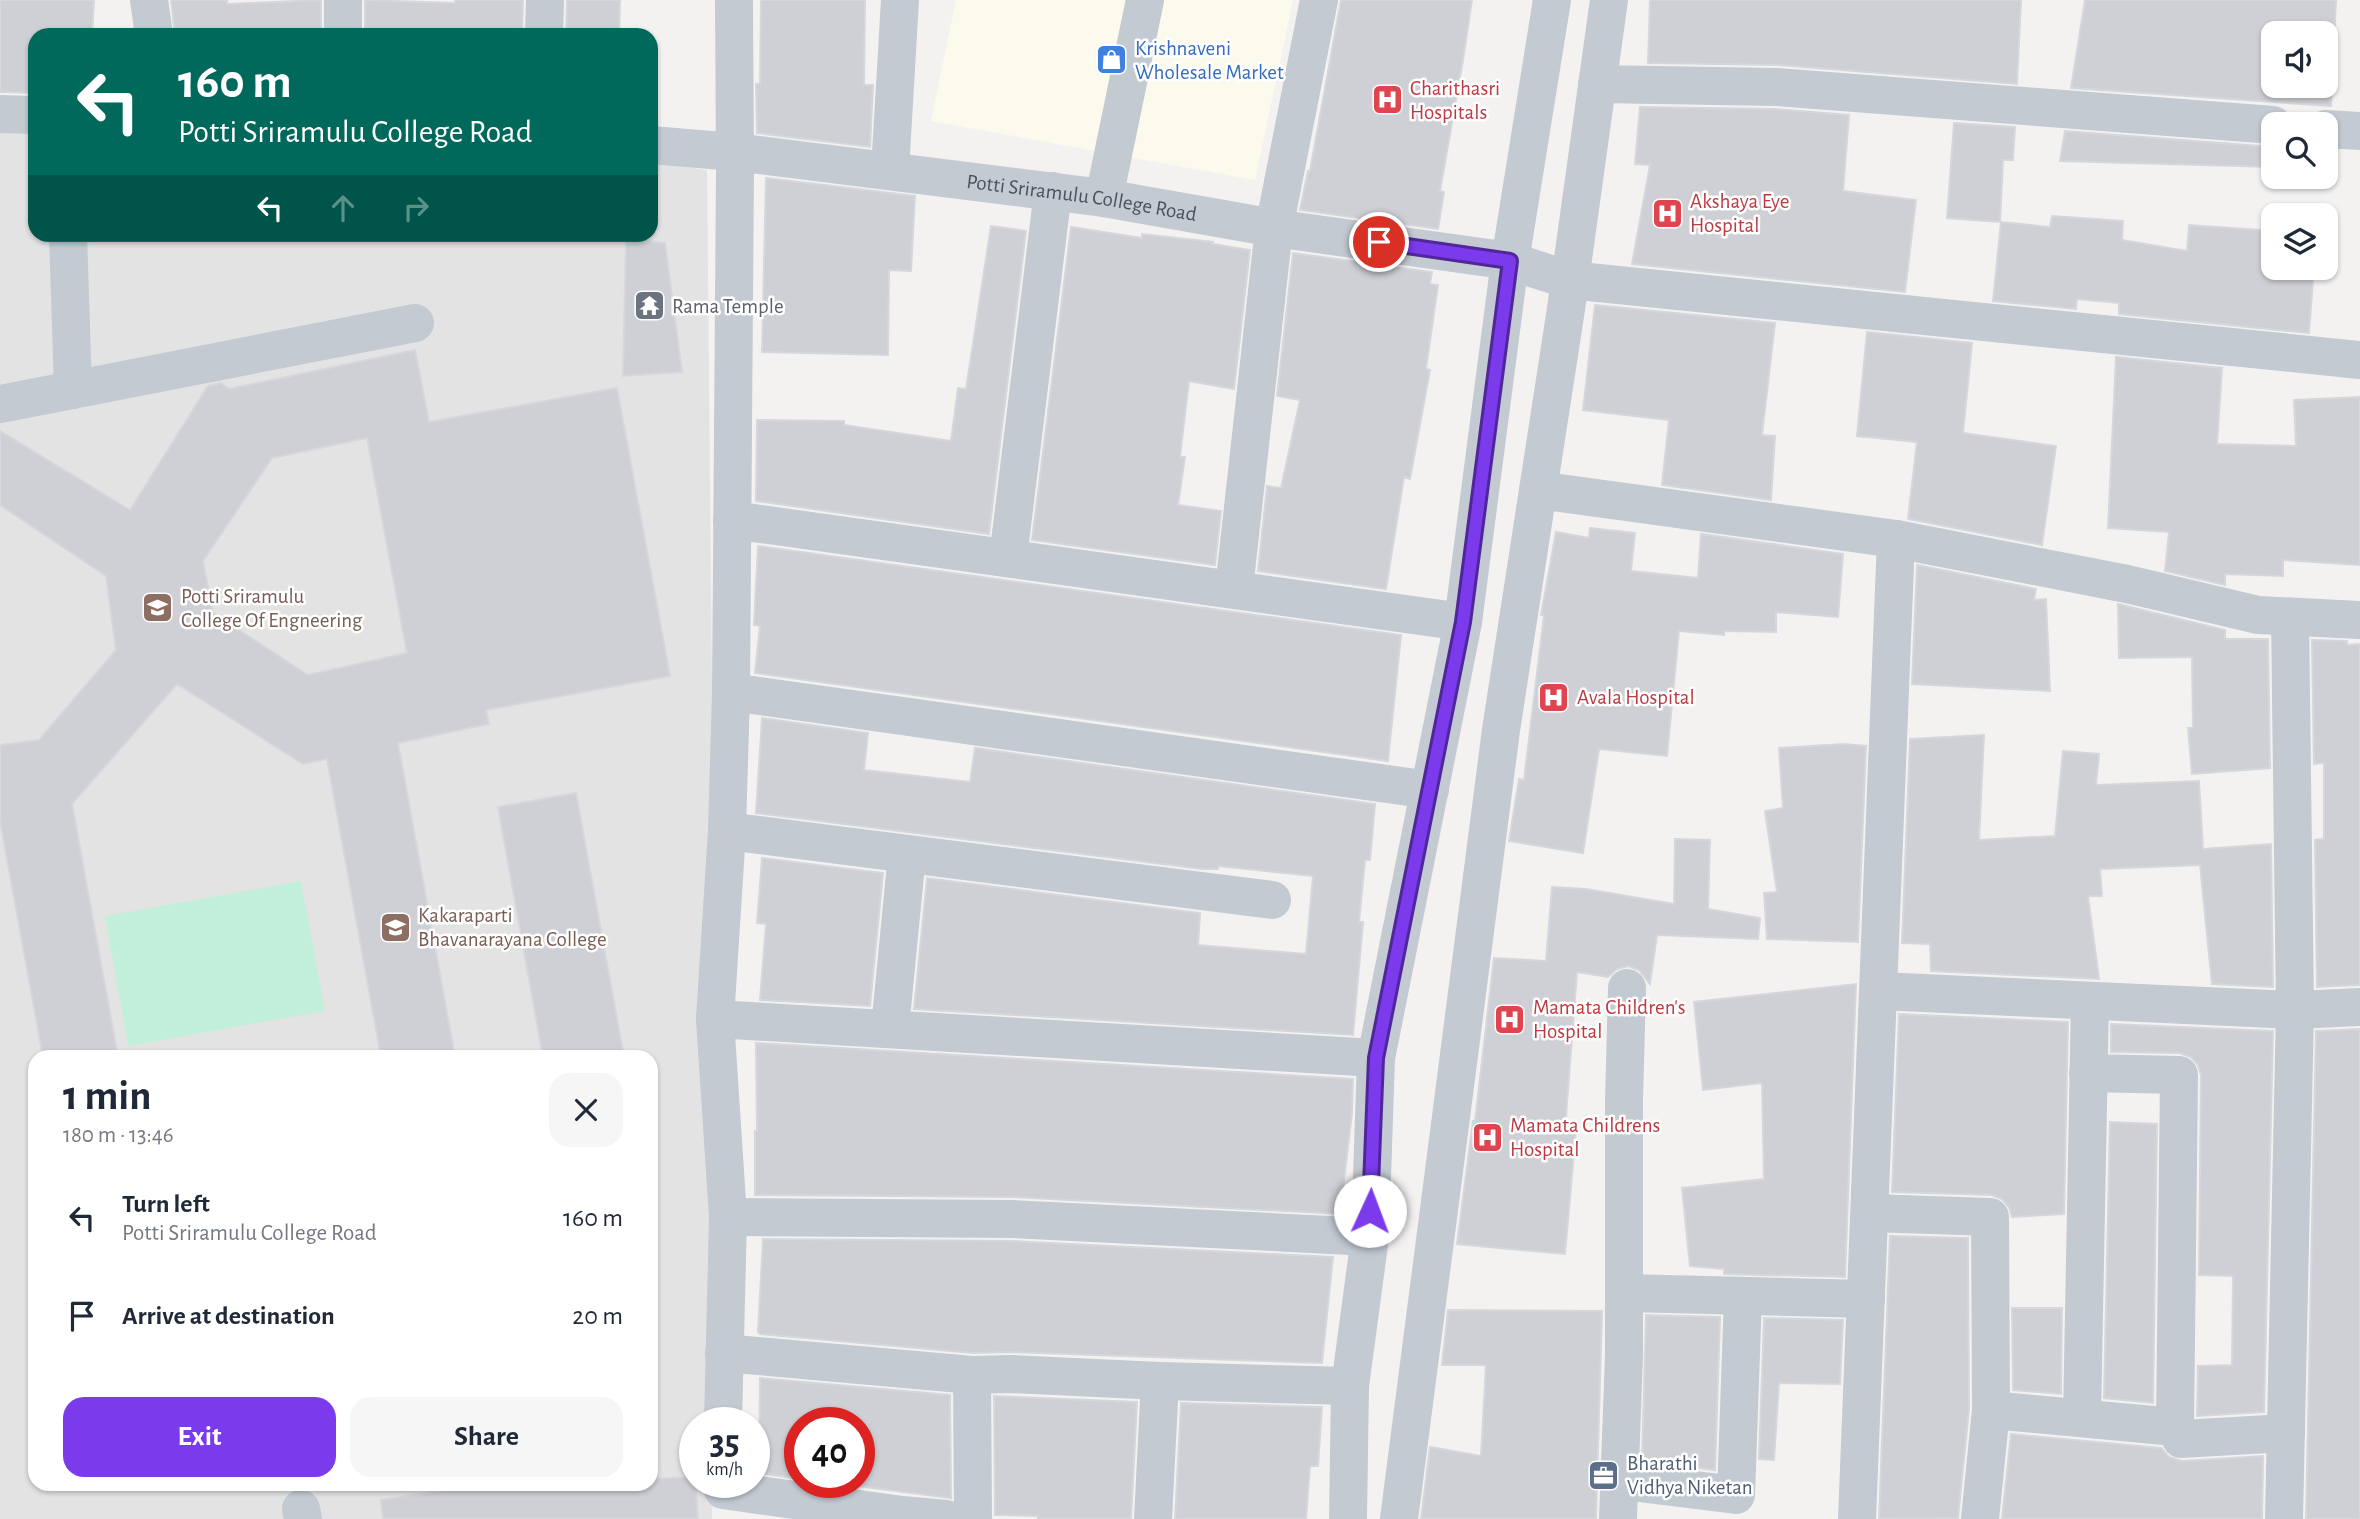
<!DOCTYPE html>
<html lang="en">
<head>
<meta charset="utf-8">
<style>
  body { margin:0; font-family:"Alegreya Sans",sans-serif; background:#f6f6f7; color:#1f2937; height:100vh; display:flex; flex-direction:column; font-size:26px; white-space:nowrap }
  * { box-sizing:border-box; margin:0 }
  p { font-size:23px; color:#747a83 }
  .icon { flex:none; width:38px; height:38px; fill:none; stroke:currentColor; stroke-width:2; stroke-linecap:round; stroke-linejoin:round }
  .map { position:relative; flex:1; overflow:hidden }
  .sheet { position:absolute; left:28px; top:1050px; width:630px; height:441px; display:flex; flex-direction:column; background:#fff; border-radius:21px; box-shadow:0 2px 5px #0004 }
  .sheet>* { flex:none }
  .banner { position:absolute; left:28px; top:28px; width:630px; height:214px; border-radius:21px; box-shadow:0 2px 5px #0004; background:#00695c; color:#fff; overflow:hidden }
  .tools { position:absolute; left:2261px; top:21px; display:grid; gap:14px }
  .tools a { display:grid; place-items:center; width:77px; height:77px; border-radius:14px; background:#fff; box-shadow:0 2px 5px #0004; font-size:35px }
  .speed { position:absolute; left:679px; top:1407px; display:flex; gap:14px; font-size:35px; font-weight:700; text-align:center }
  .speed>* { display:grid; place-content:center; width:91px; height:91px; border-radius:50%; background:#fff; box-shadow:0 2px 5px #0004; line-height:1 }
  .speed small { font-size:18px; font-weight:400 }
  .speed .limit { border:10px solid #d22; background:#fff; color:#111 }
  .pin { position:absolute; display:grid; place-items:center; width:60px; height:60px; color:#fff; margin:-30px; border:4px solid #fff; border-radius:50%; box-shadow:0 2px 7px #0007 }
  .me { position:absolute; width:77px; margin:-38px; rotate:2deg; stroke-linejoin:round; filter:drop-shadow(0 0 5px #0008) }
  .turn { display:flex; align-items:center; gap:24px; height:147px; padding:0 35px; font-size:32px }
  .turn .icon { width:91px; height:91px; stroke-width:2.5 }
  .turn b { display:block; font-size:49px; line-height:60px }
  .lanes { display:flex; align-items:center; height:66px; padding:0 35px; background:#0003; justify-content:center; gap:35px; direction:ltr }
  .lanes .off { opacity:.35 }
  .round { display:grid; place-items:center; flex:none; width:74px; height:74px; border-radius:21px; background:#f6f6f7 }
  .head { display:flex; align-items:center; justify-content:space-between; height:119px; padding:0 35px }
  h1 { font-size:42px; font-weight:600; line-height:52px }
  .action { display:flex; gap:14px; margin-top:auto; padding:14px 35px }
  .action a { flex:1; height:80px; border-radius:21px; background:#7c3aed; color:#fff; font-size:28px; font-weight:600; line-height:80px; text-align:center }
  .action a+a { background:#f6f6f7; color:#1f2937 }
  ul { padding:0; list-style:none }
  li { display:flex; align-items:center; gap:21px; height:98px; padding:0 35px }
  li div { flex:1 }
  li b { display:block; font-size:26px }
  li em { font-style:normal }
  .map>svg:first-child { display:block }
</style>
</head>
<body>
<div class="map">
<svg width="2360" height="1519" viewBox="0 0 2360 1519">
  <rect width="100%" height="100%" fill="#f4f2f1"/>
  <path fill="#fcfaed" d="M956,0H1293L1255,180L931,121Z"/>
  <path fill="#e4e3e3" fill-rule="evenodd" d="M0,124L35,126V234H651V162L707,170L717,1205L714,1423H695V1482H713L712,1519H0ZM35,1057H651V1484H35Z"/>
  <path fill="#c2efd9" d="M301,881L325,1011L128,1046L105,916Z"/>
  <path fill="#ced0d5" stroke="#d6d7dc" stroke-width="2" fill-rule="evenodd" d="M0,0H94L92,35H35V93L0,92Z
    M171,0H227V4L321,0V35H175Z
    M365,0L455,3V0H523L522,35H365Z
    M567,0H620L619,35H566Z
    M761,0H865L864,85H873L870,147L757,133L756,84H760Z
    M1341,0H1472L1463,60L1440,191L1444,192L1438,229L1300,210L1308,171H1310Z
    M1650,0H2021L2017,84L1778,65L1648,63Z
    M2085,0H2336L2331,106L2071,88ZM2273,33H2326V86H2273Z
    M1640,107L1775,109L1849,115L1843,191L1916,200L1905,292L1632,264L1650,165L1635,164Z
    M1954,123L2015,127L2013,160H2003L2000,222L1947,218Z
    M2065,131L2273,147V167L2060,161Z
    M766,178L915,196L911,271L889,270L888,355L762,352Z
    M2052,216L2123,221L2122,240L2187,251L2189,225L2273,231V268H2314L2309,333L2119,314V303L2077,299L2076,309L1993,301L2001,222L2050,227Z
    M991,226L1026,231L989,534L756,501L757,420L844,421V425L951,441L958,388L966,389Z
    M1071,227L1142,238V234L1213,242V244L1250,250L1234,389L1189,381L1180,457H1185L1178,505L1221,511L1215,565L1032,540Z
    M626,239L665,243L682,372L623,376Z
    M1293,253L1432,272L1430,284L1438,285L1426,369L1430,370L1410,479L1404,477L1386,589L1258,571L1267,486L1281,488L1300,400L1277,396Z
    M1595,305L1775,323L1762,435L1775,436L1771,500L1662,485L1669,420L1583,410Z
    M1867,332L1972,343L1963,433L2056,446L2042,545L1908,519L1917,442L1857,436Z
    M415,350L429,422L617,388L670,676L486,710L489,724L398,743L455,1057H381L327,759L303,764L177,684L72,804L118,1057H43L0,821V745L39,740L116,650L106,576L0,505V431L130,510L208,386L221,383L229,389ZM367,438L407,653L308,675L213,613L203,561L272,458Z
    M2116,357L2222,368L2217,444L2296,446L2294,400L2360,397V565L2283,560V576L2225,574V585L2165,571L2169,532L2108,528Z
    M1590,528L1635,533L1631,571L1698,578L1701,534L1843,554L1838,617L1776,612V632L1724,631V635L1679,631L1667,756L1599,749L1583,853L1509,841L1519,779L1524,780L1544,615H1541L1556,532L1589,538Z
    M758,546L1401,635L1388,761L755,673L760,626L754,625Z
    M1917,565L2036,589L2034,600L2046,599L2050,691L1912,684Z
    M2118,604L2225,630V639H2268L2270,768L2192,774L2188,728H2193L2192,657L2119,658Z
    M2312,640L2347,641V645L2360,644V985L2317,987L2315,840L2324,839V763L2314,764Z
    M762,718L868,733L864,770L970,782L975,748L1375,804L1370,860H1365L1359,922H1363L1353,1035L914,1009L927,878L1200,913L1198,945L1306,954L1313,876L1218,866V869H1202L756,813Z
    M1984,735L1979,840L2055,836L2063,751L2099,754L2096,785L2199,781L2203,849L2271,844L2273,987L2212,984L2200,865L2100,869L2102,896H2088L2099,979L1931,971L1930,944L1902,943L1910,739Z
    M1844,744L1866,746L1858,942L1767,939L1764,893L1777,892L1765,811L1783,808L1779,748Z
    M576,793L624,1057H543L498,807Z
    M1675,839L1710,840L1708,909L1760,918L1758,939L1657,935L1650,984L1639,970L1628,966L1617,969L1608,977L1577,972L1565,1129L1576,1130L1565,1254L1457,1244L1473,1121H1475L1494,958L1546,961L1552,887L1586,889L1674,904Z
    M762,858L883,873L870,1006L760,1000L766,924L757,923Z
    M1856,984L1845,1277L1724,1274V1269L1690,1266L1682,1188L1764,1179L1762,1083L1703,1090L1694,1002Z
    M1899,1014L2068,1022L2064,1214L2012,1217L2009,1207L2002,1199L1991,1195L1892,1192Z
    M2111,1024L2273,1031L2264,1412L2197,1416L2198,1366L2232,1365L2233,1276L2199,1275L2201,1075L2198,1065L2191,1057L2179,1053L2111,1052Z
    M2360,1029V1519H2306L2316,1031Z
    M756,1043L1353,1079L1352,1113L1340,1214L1013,1197L755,1195V1131H757Z
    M2110,1122L2157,1124L2153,1403L2104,1398Z
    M1890,1236L1968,1238L1969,1409L1958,1518L1879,1519Z
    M763,1239L1012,1241L1333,1257L1322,1363L1011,1352L973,1353L760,1334L758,1332Z
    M2012,1308H2062L2061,1394L2013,1390Z
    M1448,1310L1602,1311L1596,1519H1421L1430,1447L1481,1456L1486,1365H1442Z
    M1646,1315L1720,1317L1715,1470L1642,1461Z
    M1764,1318L1843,1320L1840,1384L1779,1383L1774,1460L1759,1459Z
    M760,1378L950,1395L951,1498L826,1482H859V1423H800V1479L759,1473Z
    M994,1396L1137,1402L1131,1519H1038V1516L995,1515Z
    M1181,1403L1322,1407L1318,1466H1310L1306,1519H1175Z
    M2011,1434L2161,1448L2169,1457L2182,1461L2263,1456L2262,1519H2002Z
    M695,1477L698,1519H383L381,1500L483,1484H503L504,1487L564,1484H651V1479Z"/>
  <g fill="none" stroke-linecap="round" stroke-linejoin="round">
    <g stroke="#c3cad2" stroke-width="38">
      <path d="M149,0L154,35"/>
      <path d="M343,0V35"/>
      <path d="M544,35L545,0"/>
      <path d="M1597,84L1776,87L2273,125"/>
      <path d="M0,114L35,115"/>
      <path d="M2326,129L2360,131"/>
      <path id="s1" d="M651,145L735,152L1104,198L1274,228L1510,261L1569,280L2360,360"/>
      <path d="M890,171L900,0"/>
      <path d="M1104,198L1145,0"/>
      <path d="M68,234L73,390"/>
      <path d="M0,404L415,323"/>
      <path d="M1538,490L1896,539L2127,584L2258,615L2360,620"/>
      <path d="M732,520L1463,622"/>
      <path d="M1008,558L1053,191"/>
      <path d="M1234,589L1274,228L1319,0"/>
      <path d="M2290,617L2295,1010L2360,1007"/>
      <path d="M731,692L1430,790"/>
      <path d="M727,831L1272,900"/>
      <path d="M1879,991L2295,1010L2284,1519"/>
      <path d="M715,1019L1376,1058"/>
      <path d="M890,1028L907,854"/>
      <path d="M2088,1073L2179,1075L2175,1427"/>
      <path d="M1870,1213L1990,1217L1991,1410L2175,1427L2181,1439L2286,1433"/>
      <path d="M728,1217L1013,1219L1370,1237"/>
      <path d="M1625,1293L1866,1299"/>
      <path d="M724,1353L972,1375L1010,1374L1160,1381L1350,1386"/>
      <path d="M972,1375L973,1519"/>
      <path d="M2082,1418L2090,1001"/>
      <path d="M723,1423L728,1217L715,1019L727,831L731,692L735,170L734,0"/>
      <path d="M1619,1476L1631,1482L1736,1495L1743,1296"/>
      <path d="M723,1490L902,1515L946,1519"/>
      <path d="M301,1509L303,1519"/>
      <path d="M1153,1519L1160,1381"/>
      <path d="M1348,1519L1350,1386L1370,1237L1376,1058L1463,622L1510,261L1552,0"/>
      <path d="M1399,1519L1501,730L1566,309L1609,0"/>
      <path d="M1618,1519L1624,1355V1101L1627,988"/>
      <path d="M1857,1519L1896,539"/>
      <path d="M1980,1519L1991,1410"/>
    </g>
  </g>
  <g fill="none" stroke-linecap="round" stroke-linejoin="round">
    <defs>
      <path id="route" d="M1370,1211L1376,1058L1463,622L1510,261L1379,242"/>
    </defs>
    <use href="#route" stroke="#51269a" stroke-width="18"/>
    <use href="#route" stroke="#7c3aed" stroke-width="12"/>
  </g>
  <defs>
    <symbol id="shop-square" viewBox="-11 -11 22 22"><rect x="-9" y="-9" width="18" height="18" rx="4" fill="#3f7fe0" stroke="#fff"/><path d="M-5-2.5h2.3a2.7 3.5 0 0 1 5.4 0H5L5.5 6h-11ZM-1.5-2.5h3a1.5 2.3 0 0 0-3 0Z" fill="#fff"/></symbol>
    <symbol id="hospital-square" viewBox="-11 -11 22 22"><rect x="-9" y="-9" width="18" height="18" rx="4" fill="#e0444e" stroke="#fff"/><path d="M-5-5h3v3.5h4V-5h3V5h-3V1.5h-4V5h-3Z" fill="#fff"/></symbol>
    <symbol id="temple-square" viewBox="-11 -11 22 22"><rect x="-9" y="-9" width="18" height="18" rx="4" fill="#6b7280" stroke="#fff"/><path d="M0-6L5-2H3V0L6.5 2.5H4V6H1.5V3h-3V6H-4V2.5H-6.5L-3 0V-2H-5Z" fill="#fff"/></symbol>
    <symbol id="university-square" viewBox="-11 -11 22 22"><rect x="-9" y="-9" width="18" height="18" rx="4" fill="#8d6e63" stroke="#fff"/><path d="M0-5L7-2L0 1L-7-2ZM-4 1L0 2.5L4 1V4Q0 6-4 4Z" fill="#fff"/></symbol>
    <symbol id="office-square" viewBox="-11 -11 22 22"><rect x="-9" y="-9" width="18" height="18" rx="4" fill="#5c6f8a" stroke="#fff"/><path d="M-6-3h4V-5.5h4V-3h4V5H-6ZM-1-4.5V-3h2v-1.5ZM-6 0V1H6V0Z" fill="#fff"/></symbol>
  </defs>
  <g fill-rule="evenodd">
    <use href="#shop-square" x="1094" y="42" width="35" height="35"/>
    <use href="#hospital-square" x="1370" y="82" width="35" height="35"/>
    <use href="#hospital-square" x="1650" y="196" width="35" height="35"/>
    <use href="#temple-square" x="632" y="288" width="35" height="35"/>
    <use href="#university-square" x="140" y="590" width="35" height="35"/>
    <use href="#hospital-square" x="1536" y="680" width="35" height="35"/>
    <use href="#university-square" x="378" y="910" width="35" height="35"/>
    <use href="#hospital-square" x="1492" y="1002" width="35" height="35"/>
    <use href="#hospital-square" x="1470" y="1120" width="35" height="35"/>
    <use href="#office-square" x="1586" y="1458" width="35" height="35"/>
  </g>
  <g text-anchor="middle" stroke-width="5" stroke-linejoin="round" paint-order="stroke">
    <g font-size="21" fill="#366cbe" stroke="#fff" text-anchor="start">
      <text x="1135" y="55">Krishnaveni<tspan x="1135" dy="24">Wholesale Market</tspan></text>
    </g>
    <g font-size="21" fill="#be3a42" stroke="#fff" text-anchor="start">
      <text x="1410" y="95">Charithasri<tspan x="1410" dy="24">Hospitals</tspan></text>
      <text x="1690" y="208">Akshaya Eye<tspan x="1690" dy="24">Hospital</tspan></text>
      <text x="1577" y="704">Avala Hospital</text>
      <text x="1533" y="1014">Mamata Children's<tspan x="1533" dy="24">Hospital</tspan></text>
      <text x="1510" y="1132">Mamata Childrens<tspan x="1510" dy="24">Hospital</tspan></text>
    </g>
    <g font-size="21" fill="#49525f" stroke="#fff">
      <text dy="7" stroke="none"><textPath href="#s1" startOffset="434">Potti Sriramulu College Road</textPath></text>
    </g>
    <g font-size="21" fill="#5b616d" stroke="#fff" text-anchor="start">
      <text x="672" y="313">Rama Temple</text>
    </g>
    <g font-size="21" fill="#785e54" stroke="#fff" text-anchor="start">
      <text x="181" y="603">Potti Sriramulu<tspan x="181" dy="24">College Of Engneering</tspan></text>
      <text x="418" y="922">Kakaraparti<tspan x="418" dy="24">Bhavanarayana College</tspan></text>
    </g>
    <g font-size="21" fill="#4e5e75" stroke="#fff" text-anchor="start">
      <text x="1627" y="1470">Bharathi<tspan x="1627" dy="24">Vidhya Niketan</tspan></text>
    </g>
  </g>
</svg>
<div class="tools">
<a><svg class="icon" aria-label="sound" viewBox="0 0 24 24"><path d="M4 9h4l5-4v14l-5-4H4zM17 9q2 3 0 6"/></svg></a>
<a><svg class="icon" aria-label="search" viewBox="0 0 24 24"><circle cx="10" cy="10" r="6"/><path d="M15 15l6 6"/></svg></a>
<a><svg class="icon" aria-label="layers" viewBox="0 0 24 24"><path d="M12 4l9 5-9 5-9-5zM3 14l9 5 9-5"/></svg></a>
</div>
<div class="speed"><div>35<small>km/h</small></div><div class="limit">40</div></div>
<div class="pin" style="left:1379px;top:242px;background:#d93025"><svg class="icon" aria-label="arrive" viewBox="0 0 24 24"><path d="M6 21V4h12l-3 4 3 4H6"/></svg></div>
<svg class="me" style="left:1370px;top:1211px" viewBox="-20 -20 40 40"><circle r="19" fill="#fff"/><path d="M0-13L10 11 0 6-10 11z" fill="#7c3aed"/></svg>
<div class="banner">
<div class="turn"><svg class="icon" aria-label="left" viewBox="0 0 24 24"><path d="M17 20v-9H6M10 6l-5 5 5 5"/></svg><div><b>160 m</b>Potti Sriramulu College Road</div></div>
<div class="lanes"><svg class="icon" aria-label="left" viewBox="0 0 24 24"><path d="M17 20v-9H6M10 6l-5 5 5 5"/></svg><svg class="icon off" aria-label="ahead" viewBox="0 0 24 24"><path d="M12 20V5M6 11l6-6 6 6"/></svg><svg class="icon off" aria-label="right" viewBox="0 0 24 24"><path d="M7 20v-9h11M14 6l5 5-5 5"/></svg></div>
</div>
<section class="sheet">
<div class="head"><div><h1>1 min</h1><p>180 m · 13:46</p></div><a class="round"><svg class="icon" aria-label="close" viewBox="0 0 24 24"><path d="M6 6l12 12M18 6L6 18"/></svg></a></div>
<ul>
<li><svg class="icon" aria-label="left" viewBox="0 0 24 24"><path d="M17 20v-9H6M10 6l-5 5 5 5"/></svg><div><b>Turn left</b><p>Potti Sriramulu College Road</p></div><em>160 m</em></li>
<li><svg class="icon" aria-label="arrive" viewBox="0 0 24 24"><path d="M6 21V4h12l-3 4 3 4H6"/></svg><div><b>Arrive at destination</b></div><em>20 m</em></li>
</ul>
<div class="action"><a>Exit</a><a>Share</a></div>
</section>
</div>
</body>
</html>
